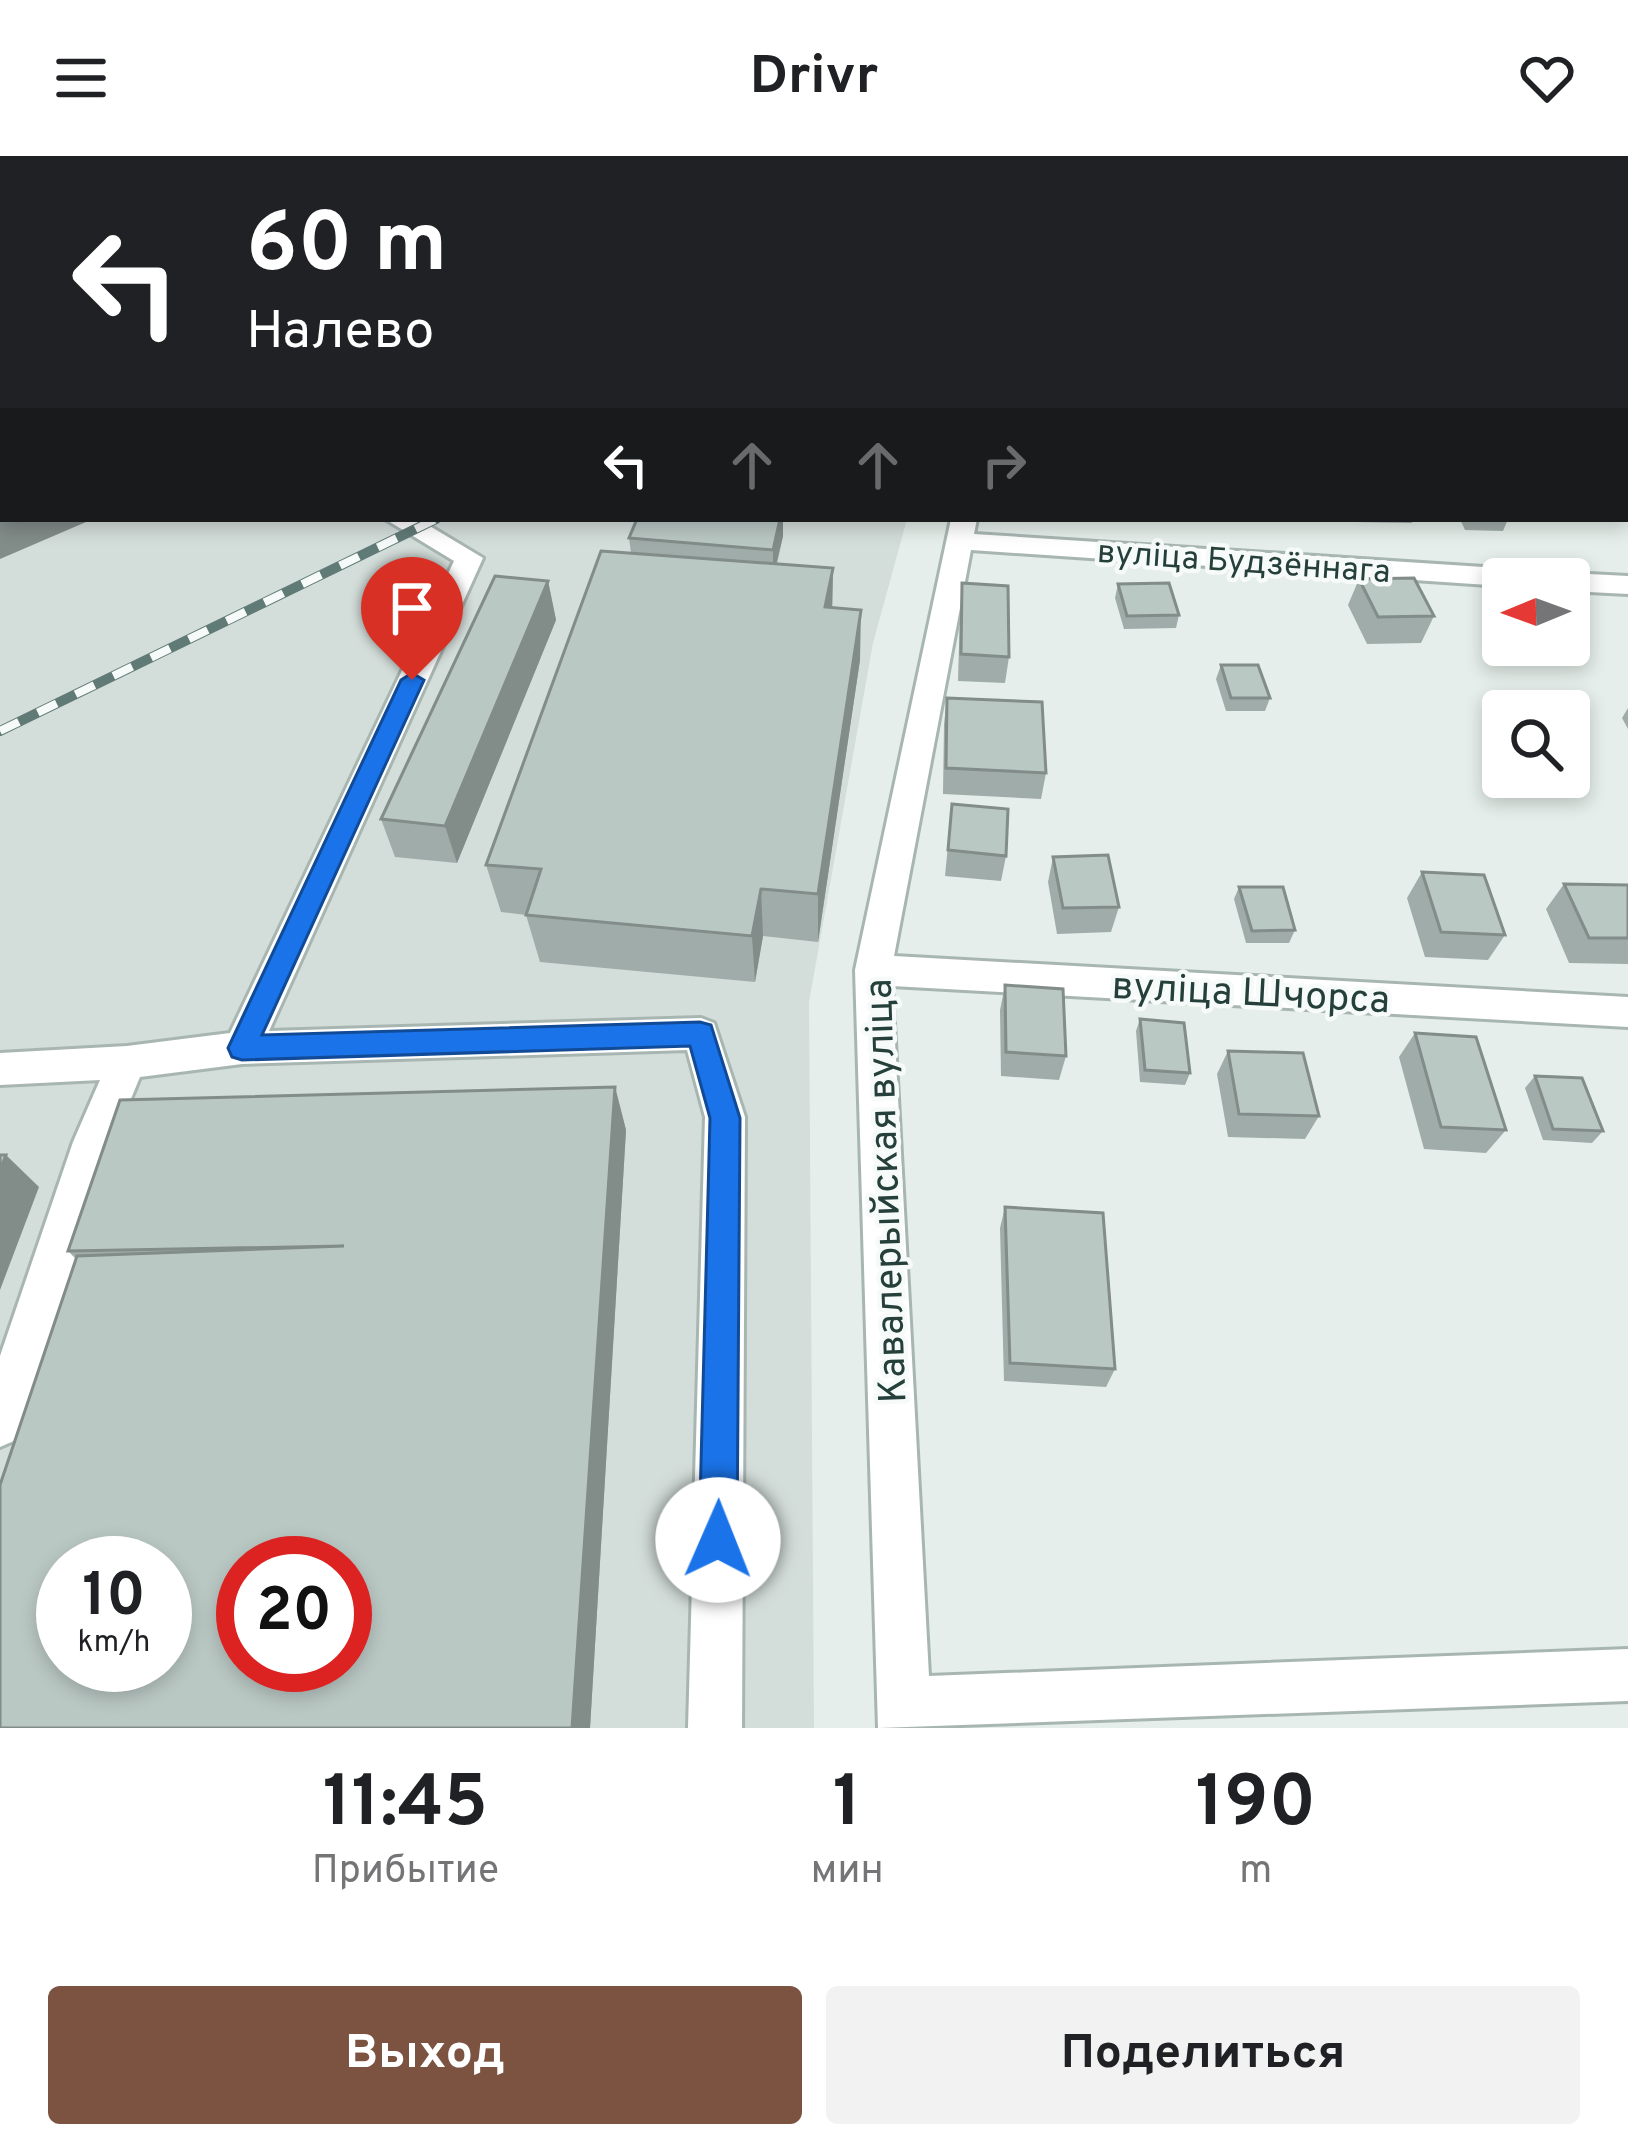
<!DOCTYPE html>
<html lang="ru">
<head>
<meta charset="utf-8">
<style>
  body { margin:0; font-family:Overpass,sans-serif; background:#f2f2f2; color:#202124; height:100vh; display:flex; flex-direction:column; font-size:45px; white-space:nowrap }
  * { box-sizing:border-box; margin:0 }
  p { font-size:39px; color:#757577 }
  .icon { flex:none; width:66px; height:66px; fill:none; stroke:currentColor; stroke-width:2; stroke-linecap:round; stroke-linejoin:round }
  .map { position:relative; height:1572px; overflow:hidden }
  .sheet { display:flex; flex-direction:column; background:#fff; flex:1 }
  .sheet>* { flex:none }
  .banner { position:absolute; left:0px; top:0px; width:1629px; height:366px; box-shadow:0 6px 18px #0003; background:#202124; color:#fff; overflow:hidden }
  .needle { width:78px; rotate:269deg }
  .fabs { position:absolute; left:1482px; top:402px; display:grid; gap:24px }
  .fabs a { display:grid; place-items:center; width:108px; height:108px; border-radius:12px; background:#fff; box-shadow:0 6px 18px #0003; font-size:60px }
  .speed { position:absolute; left:36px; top:1380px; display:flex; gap:24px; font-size:60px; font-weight:700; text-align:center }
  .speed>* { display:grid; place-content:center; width:156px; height:156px; border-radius:50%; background:#fff; box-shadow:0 6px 18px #0003; line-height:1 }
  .speed small { font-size:30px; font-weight:400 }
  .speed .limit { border:18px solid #d22; background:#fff; color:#111 }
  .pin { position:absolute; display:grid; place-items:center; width:102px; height:102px; color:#fff; margin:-123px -51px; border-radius:50% 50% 50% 0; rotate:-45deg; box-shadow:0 0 12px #0007 }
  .pin .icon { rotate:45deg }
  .me { position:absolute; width:132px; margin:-66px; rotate:1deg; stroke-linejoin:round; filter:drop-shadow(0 0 9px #0008) }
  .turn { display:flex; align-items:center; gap:42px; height:252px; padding:0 48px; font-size:54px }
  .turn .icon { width:156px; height:156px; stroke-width:2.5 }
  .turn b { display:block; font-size:84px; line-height:102px }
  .lanes { display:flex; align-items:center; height:114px; padding:0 48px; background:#0003; justify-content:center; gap:60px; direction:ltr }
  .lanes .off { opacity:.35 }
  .eta { display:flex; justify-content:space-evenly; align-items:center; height:204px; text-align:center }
  .eta b { font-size:72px; font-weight:700; line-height:84px }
  .button { display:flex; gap:24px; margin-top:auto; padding:24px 48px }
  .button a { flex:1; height:138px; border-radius:12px; background:#7c5241; color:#fff; font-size:48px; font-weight:700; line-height:138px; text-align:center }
  .button a+a { background:#f2f2f2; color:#202124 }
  header { display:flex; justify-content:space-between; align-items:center; height:156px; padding:0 48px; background:#fff; font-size:54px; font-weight:700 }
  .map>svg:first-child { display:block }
</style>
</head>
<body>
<header><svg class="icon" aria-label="menu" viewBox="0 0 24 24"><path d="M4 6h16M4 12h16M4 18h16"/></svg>Drivr<svg class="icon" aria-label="heart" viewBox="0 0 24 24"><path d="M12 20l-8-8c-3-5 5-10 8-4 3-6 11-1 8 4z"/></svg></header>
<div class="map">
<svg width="1628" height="1572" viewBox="0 0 1628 1572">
  <rect width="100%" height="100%" fill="#e5eeea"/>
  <path fill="#d3ddd9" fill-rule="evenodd" d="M0,0H1176L3,3V363H907L873,487L809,846L814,1572H0ZM63,1407H165V1509H63ZM243,1407H345V1509H243Z"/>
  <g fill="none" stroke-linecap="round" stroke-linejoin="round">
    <defs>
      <path id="minor" d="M744,0H762V3H744Z
        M1626,42H1628V54H1626Z
        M1626,202L1628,203V217L1626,216Z
        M385,363H418L483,402L269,875L701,862L714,867L745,961L742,1572H688L705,961L687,894L242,908L140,921L113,986L23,1268L16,1284L0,1291V1200L73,986L100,924L0,929V897L127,890L230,877L454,405Z
        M951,363H977L974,378L1531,414L1545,423H1503V430L971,394L894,800L1628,841V871L892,830L929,1520L1628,1493V1545L878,1572L855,814Z
        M1569,417L1628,420V438L1569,435V423H1557Z"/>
    </defs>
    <use href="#minor" stroke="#a8b6b2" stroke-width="6"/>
    <use href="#minor" fill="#fff" fill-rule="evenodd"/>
    <defs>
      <path id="rail-far1" d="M1139,3L1144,0"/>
      <path id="rail" d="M0,575L436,363"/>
    </defs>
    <use href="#rail-far1" stroke="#607a75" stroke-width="9"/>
    <use href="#rail" stroke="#607a75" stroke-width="10"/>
    <use href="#rail-far1" stroke="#f6faf8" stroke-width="6" stroke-dasharray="16" stroke-linecap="butt"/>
    <use href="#rail" stroke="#f6faf8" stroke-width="8" stroke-dasharray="21" stroke-linecap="butt"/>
  </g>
  <path fill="#a0aca9" d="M190,0H718V3H191Z
    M771,0H857V3H771Z
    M1308,0H1334L1333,3Z
    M1382,0H1425L1424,3H1382Z
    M1610,0H1628V32H1626V3H1608Z
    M637,363H783V380L777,408L833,412L832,452L860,504L818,786L763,780L755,826L540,806L526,759L501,756L486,709L631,397L629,382Z
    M1353,363H1413L1412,367L1354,366Z
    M1460,363H1508L1503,375L1465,374Z
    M1359,423L1434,460L1421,487L1367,488L1348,449Z
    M548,425L556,464L457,707L395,701L381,663Z
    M962,427L1009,501L1005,527L958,525L960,454Z
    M1118,428L1179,459L1176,472L1124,473L1115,442Z
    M1569,462L1581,479L1573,492L1521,495L1517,489H1569Z
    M1221,509L1270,542L1265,555H1226L1216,523Z
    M947,542L1046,617L1041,643L943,638L944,568Z
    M1628,552V573L1622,562Z
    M952,648L1006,700L1001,725L945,720Z
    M1053,701L1119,751L1111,776L1057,778L1048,726Z
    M1422,716L1505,779L1488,804L1425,801L1407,742Z
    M1564,728L1628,729V808L1569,807L1546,753Z
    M1239,731L1295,774L1289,787H1246L1234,743Z
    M1005,829L1066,900L1059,924L1001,920L1000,854Z
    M1140,863L1190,917L1185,929L1140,926L1136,875Z
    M1415,877L1506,974L1486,997L1424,993L1399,901Z
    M1228,895L1319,960L1305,983L1228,981L1217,918Z
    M1535,920L1603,975L1592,987L1543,984L1525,932Z
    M615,931L626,974L590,1572H0L76,1103L68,1095Z
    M1005,1051L1115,1213L1106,1231L1004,1225L1000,1072Z"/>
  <path fill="#828c89" d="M1047,0H1090L1086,3H1043Z
    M3,340V363H93L0,403V341Z
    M780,363H783V380L773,421V394Z
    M833,412L832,462L825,451Z
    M548,425L556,464L457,707L445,670Z
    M861,454L860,504L818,786V738Z
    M761,733L763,780L755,826L752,780Z
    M615,931L626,974L590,1572H572Z
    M6,999L39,1031L0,1134V1014Z"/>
  <path fill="#bac8c4" stroke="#828c89" stroke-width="3" fill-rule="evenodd" d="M895,0H1047L1043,3H890Z
    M1508,0H1538L1539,3H1508Z
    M3,280V340L0,341V281Z
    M637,363H780L773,394L629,382Z
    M601,395L833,412L825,451L861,454L818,738L761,733L752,780L526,759L541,713L486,709Z
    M495,420L548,425L445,670L381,663Z
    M1414,422L1434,460L1378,461L1359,423Z
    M962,427L1008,430L1009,501L961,498Z
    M1169,427L1179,459L1127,460L1118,428Z
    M1569,462L1581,479H1569Z
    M1221,509H1258L1270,542H1231Z
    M947,542L1042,546L1046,617L946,612Z
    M952,648L1008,653L1006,700L948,694Z
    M1108,699L1119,751L1063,752L1053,701Z
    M1422,716L1484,719L1505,779L1441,776Z
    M1564,728L1628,729V782H1589Z
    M1239,731H1283L1295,774L1252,775Z
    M1005,829L1063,833L1066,900L1006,896Z
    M1140,863L1184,867L1190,917L1145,914Z
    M1415,877L1476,881L1506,974L1441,971Z
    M1228,895L1303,897L1319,960L1239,958Z
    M1535,920L1582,922L1603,975L1553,973Z
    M615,931L572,1572H0V1329L77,1100L344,1090L68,1095L120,944ZM63,1407H165V1509H63ZM243,1407H345V1509H243Z
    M0,999H6L0,1014Z
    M1005,1051L1103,1057L1115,1213L1010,1207Z"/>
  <path fill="#1a73e8" stroke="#114b97" stroke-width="3" d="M412,517L424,524L262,879L700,866L711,869L740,962L737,1384L731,1397L718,1403L705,1397L699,1384L710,962L690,890L242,904L232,901L228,892L401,524Z"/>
  <g text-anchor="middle" stroke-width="9" stroke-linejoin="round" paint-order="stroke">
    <g font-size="33" fill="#253f3a" stroke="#f6faf8">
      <text transform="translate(1244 404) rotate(4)" y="12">вуліца Будзённага</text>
    </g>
    <g font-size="39" fill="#253f3a" stroke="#f6faf8">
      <text transform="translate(1251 835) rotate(3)" y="14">вуліца Шчорса</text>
      <text transform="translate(884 1035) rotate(-92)" y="14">Кавалерыйская вуліца</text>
    </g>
  </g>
</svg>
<div class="fabs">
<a><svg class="needle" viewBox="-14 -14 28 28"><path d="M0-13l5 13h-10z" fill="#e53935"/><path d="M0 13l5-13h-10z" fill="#757577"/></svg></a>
<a><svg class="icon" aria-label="search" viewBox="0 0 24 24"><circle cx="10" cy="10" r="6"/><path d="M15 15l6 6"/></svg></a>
</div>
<div class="speed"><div>10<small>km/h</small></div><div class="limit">20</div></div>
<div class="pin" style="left:412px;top:524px;background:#d93025"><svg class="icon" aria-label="arrive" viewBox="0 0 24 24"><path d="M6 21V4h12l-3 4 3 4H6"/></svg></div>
<svg class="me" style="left:718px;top:1384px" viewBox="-20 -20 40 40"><circle r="19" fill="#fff"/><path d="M0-13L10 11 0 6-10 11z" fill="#1a73e8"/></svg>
<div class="banner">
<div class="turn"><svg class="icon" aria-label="left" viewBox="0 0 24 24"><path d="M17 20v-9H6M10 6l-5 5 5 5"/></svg><div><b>60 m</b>Налево</div></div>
<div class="lanes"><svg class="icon" aria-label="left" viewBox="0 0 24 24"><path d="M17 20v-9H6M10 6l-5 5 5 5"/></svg><svg class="icon off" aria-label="ahead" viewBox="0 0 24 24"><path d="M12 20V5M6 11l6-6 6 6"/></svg><svg class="icon off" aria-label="ahead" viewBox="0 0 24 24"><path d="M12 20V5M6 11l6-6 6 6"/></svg><svg class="icon off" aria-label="right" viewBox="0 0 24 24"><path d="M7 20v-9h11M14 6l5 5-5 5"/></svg></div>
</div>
</div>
<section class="sheet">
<div class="eta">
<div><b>11:45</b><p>Прибытие</p></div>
<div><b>1</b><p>мин</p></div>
<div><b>190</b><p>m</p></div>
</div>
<div class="button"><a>Выход</a><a>Поделиться</a></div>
</section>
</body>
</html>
